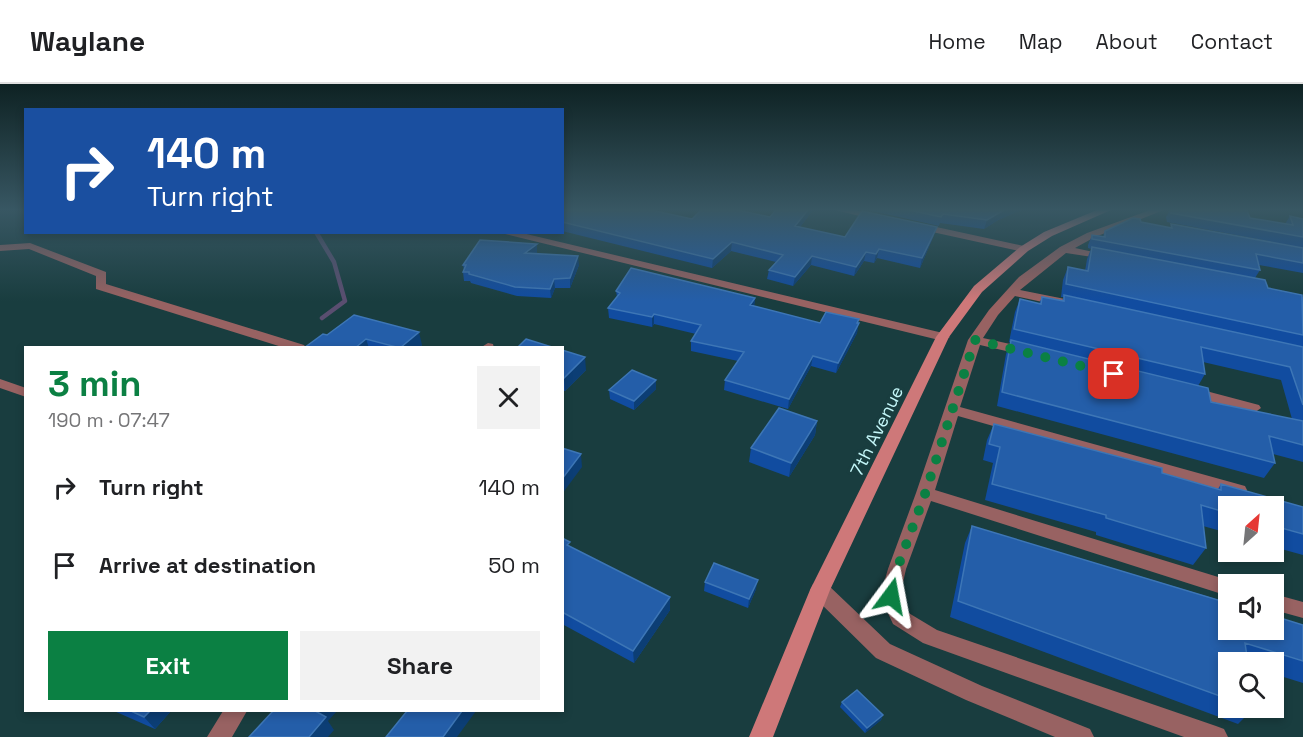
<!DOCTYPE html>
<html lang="en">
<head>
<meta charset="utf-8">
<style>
  body { margin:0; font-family:"Space Grotesk",sans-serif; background:#f2f2f2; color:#202124; height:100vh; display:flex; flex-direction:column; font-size:22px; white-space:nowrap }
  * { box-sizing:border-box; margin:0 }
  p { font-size:20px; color:#757577 }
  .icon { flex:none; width:33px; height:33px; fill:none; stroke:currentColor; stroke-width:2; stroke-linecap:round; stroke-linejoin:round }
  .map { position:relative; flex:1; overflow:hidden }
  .side { position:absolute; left:24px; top:262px; width:540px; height:366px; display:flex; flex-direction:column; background:#fff; border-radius:0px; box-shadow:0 3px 9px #0003 }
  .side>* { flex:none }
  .banner { position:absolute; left:24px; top:24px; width:540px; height:126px; border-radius:0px; box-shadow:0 3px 9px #0003; background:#1a4fa0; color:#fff; overflow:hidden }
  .needle { width:39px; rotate:27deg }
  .buttons { position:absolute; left:1218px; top:412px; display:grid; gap:12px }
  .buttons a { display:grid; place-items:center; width:66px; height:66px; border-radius:0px; background:#fff; box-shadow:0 3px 9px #0003; font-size:30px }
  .pin { position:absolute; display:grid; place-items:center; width:51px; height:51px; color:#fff; margin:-26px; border-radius:12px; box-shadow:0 3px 9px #0006 }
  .me { position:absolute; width:66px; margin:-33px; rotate:13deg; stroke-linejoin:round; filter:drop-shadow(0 0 4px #0008) }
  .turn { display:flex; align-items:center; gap:21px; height:126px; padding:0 24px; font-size:27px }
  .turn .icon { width:78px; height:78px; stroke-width:2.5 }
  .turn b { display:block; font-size:42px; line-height:51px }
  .round { display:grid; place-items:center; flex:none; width:63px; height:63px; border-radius:0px; background:#f2f2f2 }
  .summary { display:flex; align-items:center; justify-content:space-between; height:102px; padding:0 24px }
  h1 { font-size:36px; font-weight:700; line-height:45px; color:#0b8043 }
  .button { display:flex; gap:12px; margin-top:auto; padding:12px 24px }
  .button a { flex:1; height:69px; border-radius:0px; background:#0b8043; color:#fff; font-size:24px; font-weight:700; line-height:69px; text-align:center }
  .button a+a { background:#f2f2f2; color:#202124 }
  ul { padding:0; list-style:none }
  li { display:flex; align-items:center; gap:18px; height:78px; padding:0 24px }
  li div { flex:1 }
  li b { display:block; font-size:22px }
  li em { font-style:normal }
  header { display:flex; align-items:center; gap:36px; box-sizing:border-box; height:84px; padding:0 30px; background:#fff; border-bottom:2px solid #e0e0e0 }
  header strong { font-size:28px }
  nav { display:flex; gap:33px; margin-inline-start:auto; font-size:21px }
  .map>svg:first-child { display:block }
</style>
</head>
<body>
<header>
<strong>Waylane</strong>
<nav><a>Home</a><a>Map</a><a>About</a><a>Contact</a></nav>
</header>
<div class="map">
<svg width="1303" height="653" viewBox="0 0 1303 653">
  <rect width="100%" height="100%" fill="#193d3f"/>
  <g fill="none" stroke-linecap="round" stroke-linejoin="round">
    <path stroke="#5a4e70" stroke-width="4.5" d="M316,148L334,178L345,217L322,234"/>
    <path fill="#986262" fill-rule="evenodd" d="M835,126H855L885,134L880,137Z
      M1150,126H1164L1095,153L1075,164L1112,172V176L1066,169L1020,206L1065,215L1067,218L1061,222L1015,212L998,231L983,254L1033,265L1035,268L1028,272L980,261L960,323L1245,402L1247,406L1245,410L1239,412L958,332L935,406L1228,496L1236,501H1228V512L931,417L906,485L900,512L907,528L937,546L1216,642L1224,645L1228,653H1184L923,559L893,540L880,512L888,485L916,409L968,256L989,226L1019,193L1060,163L1087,149Z
      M918,139L1024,162L1030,165L1024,168L914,144V140Z
      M497,148H518L943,249L950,253L943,257Z
      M30,159L106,188V200L304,261L306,264H285L96,205V192L29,165L0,167V161Z
      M488,259L493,260L494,264H480Z
      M0,295L26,304V313L0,304Z
      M1191,303L1259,321L1261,324L1254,329L1186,311L1184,308Z
      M820,498L827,500L890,560L982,602L1090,645L1094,653H1055L966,616L876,574L813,512L810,506L813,500Z
      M1274,510L1303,518V534L1274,526Z
      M223,627H247L232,653H207Z"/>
    <path fill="#ce7879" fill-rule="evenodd" d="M1097,126H1111L1052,152L1028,167L982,208L949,253L830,506L773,653H749L810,506L936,253L974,202L1020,163L1044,148Z"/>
  </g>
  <path fill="#114ca0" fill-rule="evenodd" d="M776,126H813L800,143L845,153L934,151L920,184L877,174L874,179L864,177L854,192L811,181L793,202L767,195L769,186L776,178L731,167L712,184L562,147V128L692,135L770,133Z
    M868,126H1021L998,136L984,145L940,139L939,142Z
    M1170,126H1247L1250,134L1285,140L1290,132L1303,135V191V189L1259,181L1260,186L1255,194L1268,204L1303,213V378L1273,370L1275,379L1264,394L997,322L1006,270L1011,258H1009L1015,228L1020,215L1039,220L1042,213L1062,217L1064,213H1061L1063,196L1068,183L1085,187L1087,175L1091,165L1088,164V161L1092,151L1103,152L1105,147L1141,138L1170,144L1171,140L1289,161L1167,138L1166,133ZM1203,278L1281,296L1292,335L1211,318L1198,302L1205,290Z
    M537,160V170L579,181L570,204H555L551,214L517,212L471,199L470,197H464L463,188L464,186L463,181Z
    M616,207L755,214L754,222L820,239H858L857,249L836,289L811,282L788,325L724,306L725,296L738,277L691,267V257L696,250L654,240L652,243L609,234L608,224L617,213Z
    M327,251L422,261L418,264H304Z
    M562,266L586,286L565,307L562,306Z
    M656,305L634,326L610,315L609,306Z
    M817,337L815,351L789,393L749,378L751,364Z
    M994,340L1162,389L1218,405L1221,400L1303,423V471L1274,463V423H1228V449L1203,442L1206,464L1193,481L1096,451V448L985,416L993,379L983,376L987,356Z
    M972,442L1303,541V599L1274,590V579H1228V624H1254L1238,640L950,533L965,459Z
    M562,454L571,463L670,526L634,579L562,540Z
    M705,498L756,505L748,524L704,507Z
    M842,618L883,631L881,636L865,649L840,623Z
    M114,627H171L155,645Z"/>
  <path fill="#0c3e75" d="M808,126H813L794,151L795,142Z
    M1004,126H1021L998,136L984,145L987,136Z
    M937,143L934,151L920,184L922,174Z
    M732,158L731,167L712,184L713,175Z
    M537,160V169L526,178L525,169Z
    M879,165L877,174L874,179L876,170Z
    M866,168L864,177L854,192L856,183Z
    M578,172L579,181L570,204V194Z
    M812,172L811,181L793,202L795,193Z
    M554,195L555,204L551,214L550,205Z
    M755,214L754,223L750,221Z
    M654,230V240L652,243V233Z
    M859,235L857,245L859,239L857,249L836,289L838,279Z
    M419,248L422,261L418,264H400Z
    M366,255L369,264H355Z
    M813,272L811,282L788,325L789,315Z
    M585,273L586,286L565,307L564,294Z
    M656,296V305L634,326V317Z
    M817,337L815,351L789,393L791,379Z
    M581,370L582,383L562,410V395Z
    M758,496L756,505L748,524L749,515Z
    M670,513V526L634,579L633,567Z
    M150,627H171L155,645L144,633Z
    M318,627H337L328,637L334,646L328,653H309Z
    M462,627H476L457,653H443Z
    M883,631L881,636L865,649L867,644Z"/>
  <path fill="#245ea9" stroke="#3d76b6" stroke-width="1.5" d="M565,126H651L692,135L701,126H737L770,133L776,126H808L795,142L845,153L862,127L937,143L922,174L879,165L876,170L866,168L856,183L812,172L795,193L769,186L783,171L732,158L713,175L562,138V128Z
    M909,126H1004L987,136L943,130L941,133Z
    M1171,126H1247L1250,134L1293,141L1290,132L1303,135V153L1171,129Z
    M1133,134L1140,135L1141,138L1172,144L1171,140L1303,164V179L1256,170L1260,186L1092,155V151L1105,153V147Z
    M480,156L537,160L525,169L578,172L570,194L554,195L550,205L515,203L469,190V188H463L466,181H463Z
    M1092,163L1265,196L1268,204L1302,211L1303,251L1066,200L1068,183L1088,187Z
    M631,184L755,214L750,221L820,239L826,228L859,235L857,239H859L838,279L813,272L789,315L725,296L744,268L691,257L701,241L654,230L652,233L608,224L620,209L616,207Z
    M1064,211L1303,263V321L1290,283L1201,263L1205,290L1014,245L1020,215L1041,220L1042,213L1064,217Z
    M354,231L419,248L400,264L366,255L355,264H304L323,250L327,251Z
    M526,255L555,264H517Z
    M1011,256L1208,304L1211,318L1303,337V361L1269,352L1275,379L1002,308Z
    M562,266L585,273L564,294L562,293Z
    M632,286L656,296L634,317L609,306Z
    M779,324L817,337L791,379L751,364Z
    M994,340L1162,384V389L1221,406V400L1303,423V450L1274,442V423H1228V429L1201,421L1206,464L1106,434V431L992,400L1000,363L989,360Z
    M562,364L581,370L562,395Z
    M972,442L1228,519V546H1274V532L1303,541V577L1245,559L1248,579H1228V615L958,517Z
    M562,454L570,458L567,461L670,513L633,567L562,528Z
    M714,479L758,496L749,515L705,498Z
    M857,606L883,631L867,644L842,618Z
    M131,627H150L144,633Z
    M273,627H318L317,628L326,633L309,653H249Z
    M407,627H462L443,653H386Z"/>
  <linearGradient id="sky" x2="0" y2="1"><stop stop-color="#0e2223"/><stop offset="0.58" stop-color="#385763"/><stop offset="1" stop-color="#385763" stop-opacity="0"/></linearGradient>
  <rect width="1303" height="217" fill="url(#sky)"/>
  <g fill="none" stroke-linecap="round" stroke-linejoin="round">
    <path stroke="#0b8043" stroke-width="10" stroke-dasharray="0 18" d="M891,512L897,485L925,410L975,256L1114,290"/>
  </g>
  <g text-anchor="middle" stroke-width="6" stroke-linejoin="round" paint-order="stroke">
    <g font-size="18" fill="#c4f7f9" stroke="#193d3f">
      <text transform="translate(877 347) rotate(-64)" y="6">7th Avenue</text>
    </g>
  </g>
</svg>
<div class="buttons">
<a><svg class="needle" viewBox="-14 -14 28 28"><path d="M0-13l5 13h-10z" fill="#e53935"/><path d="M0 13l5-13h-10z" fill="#757577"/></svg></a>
<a><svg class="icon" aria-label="sound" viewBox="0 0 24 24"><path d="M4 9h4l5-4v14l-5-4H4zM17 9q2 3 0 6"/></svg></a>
<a><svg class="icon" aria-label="search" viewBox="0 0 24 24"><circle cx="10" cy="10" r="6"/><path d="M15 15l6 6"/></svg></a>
</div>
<div class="pin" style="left:1114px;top:290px;background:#d93025"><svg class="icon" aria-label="arrive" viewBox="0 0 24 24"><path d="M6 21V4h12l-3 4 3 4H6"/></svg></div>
<svg class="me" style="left:891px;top:512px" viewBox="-20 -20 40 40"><path d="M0-17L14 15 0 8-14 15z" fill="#0b8043" stroke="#fff" stroke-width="4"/></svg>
<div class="banner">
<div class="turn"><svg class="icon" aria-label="right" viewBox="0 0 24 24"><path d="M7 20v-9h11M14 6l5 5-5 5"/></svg><div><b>140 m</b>Turn right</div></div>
</div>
<section class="side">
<div class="summary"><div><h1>3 min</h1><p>190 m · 07:47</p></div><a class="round"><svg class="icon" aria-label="close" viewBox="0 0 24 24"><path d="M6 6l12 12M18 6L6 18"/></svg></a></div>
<ul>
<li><svg class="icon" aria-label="right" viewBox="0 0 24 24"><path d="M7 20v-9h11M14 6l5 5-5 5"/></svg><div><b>Turn right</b></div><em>140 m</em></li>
<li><svg class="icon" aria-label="arrive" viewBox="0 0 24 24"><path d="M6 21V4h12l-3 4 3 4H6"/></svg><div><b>Arrive at destination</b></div><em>50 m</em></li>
</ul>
<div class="button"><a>Exit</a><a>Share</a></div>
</section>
</div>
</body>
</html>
